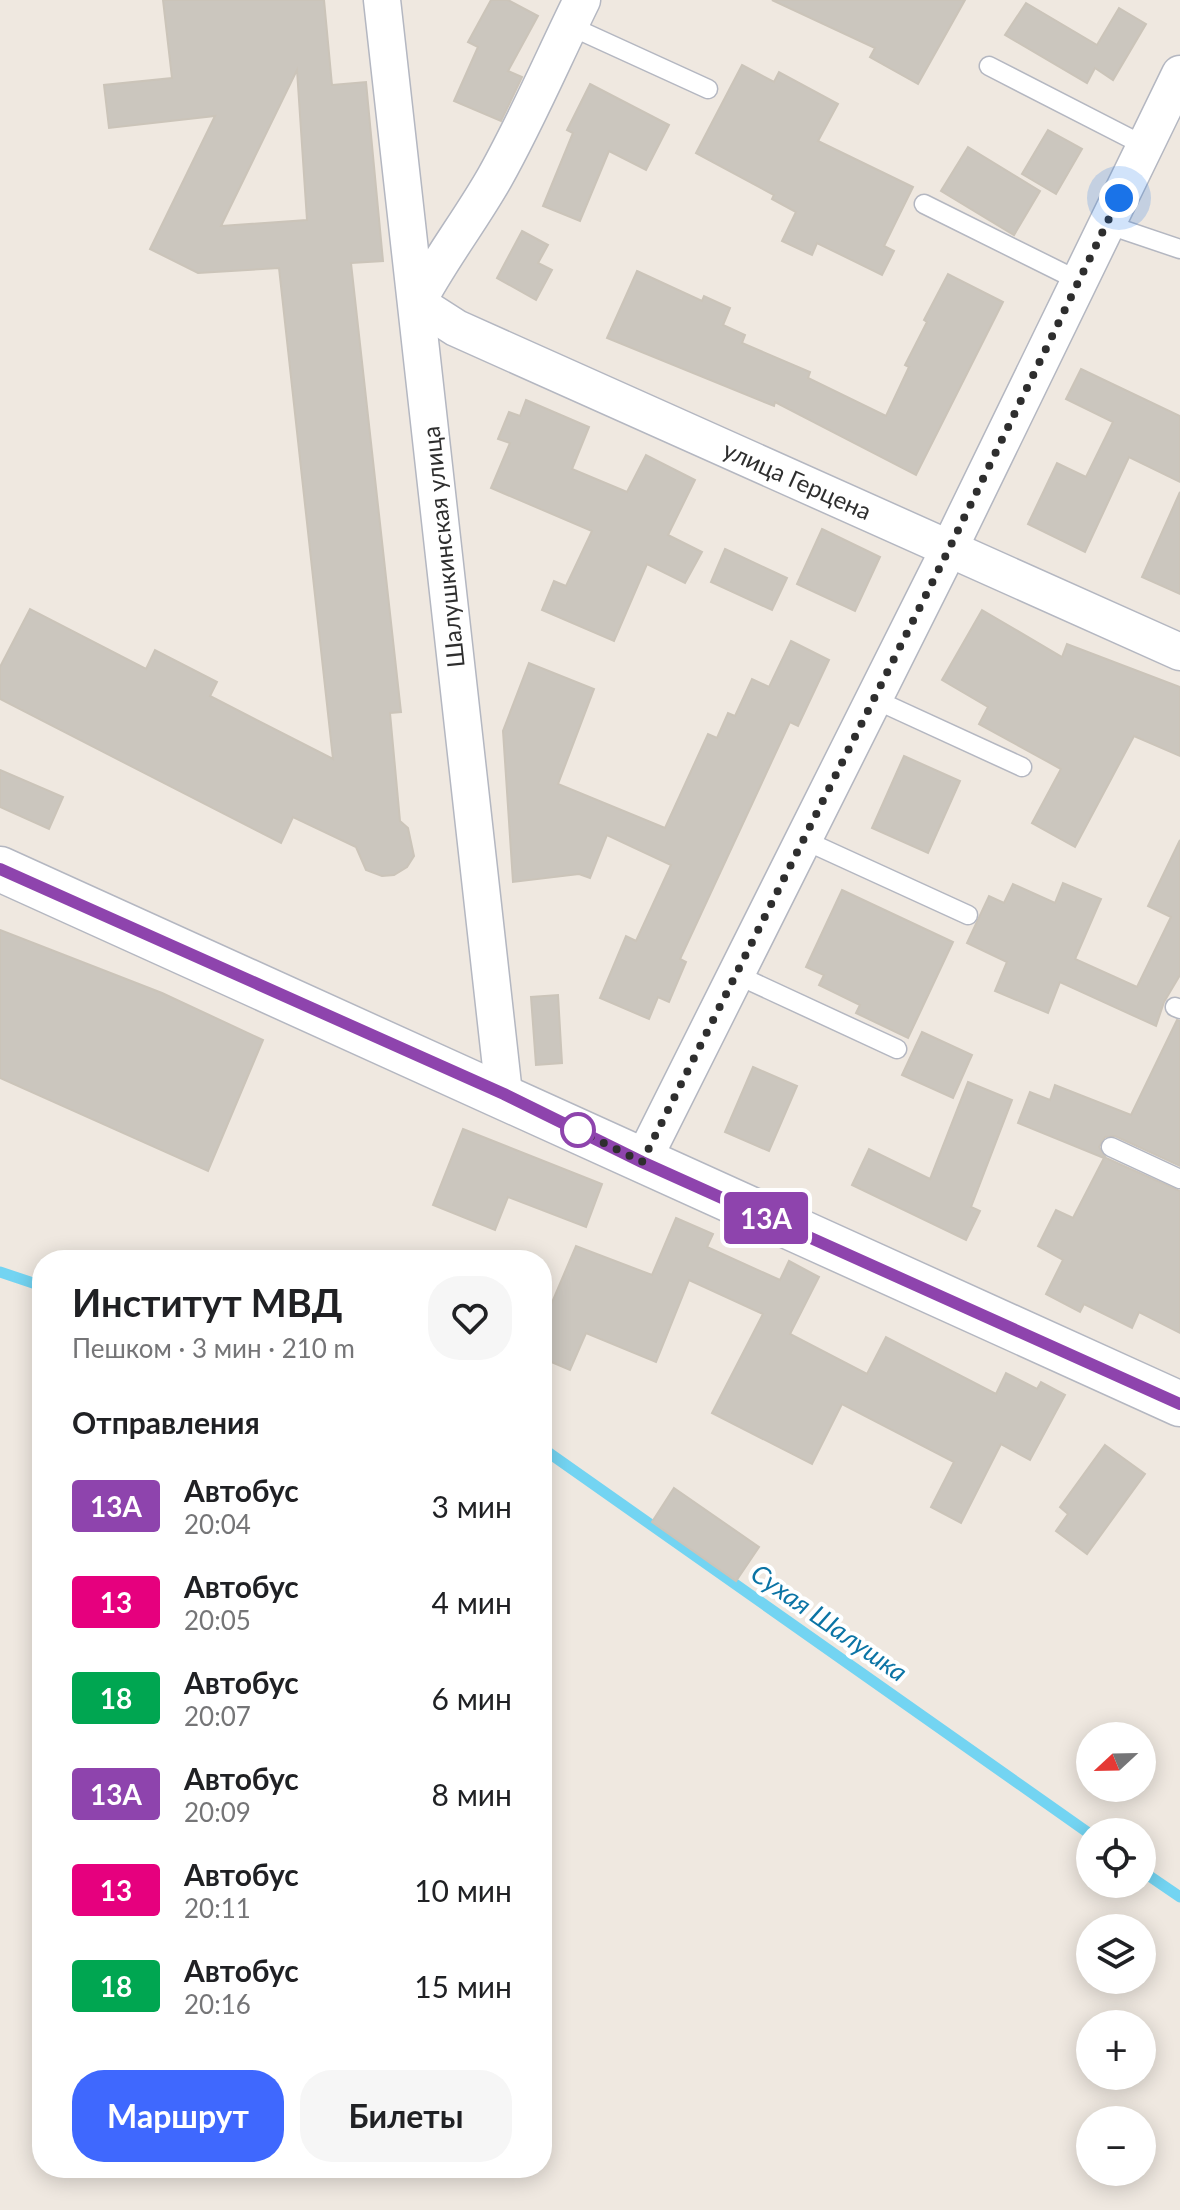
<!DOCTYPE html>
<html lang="ru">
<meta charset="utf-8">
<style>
body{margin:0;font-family:Lato,sans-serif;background:#f6f6f6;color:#202124;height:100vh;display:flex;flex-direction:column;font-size:30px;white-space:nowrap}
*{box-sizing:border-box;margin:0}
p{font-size:26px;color:#757577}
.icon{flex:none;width:44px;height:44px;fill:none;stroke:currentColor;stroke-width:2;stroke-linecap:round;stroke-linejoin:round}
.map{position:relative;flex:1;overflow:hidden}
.drawer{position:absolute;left:32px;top:1250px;width:520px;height:928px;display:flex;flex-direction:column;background:#fff;border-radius:32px;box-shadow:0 4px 20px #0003}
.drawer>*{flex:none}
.badge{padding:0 16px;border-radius:6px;font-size:28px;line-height:52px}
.needle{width:52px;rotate:248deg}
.buttons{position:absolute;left:1076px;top:1722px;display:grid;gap:16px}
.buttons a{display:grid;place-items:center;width:80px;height:80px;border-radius:50%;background:#fff;box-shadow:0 4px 20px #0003;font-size:40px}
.you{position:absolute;width:40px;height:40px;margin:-20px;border:6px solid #fff;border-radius:50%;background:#1a73e8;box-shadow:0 0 0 12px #1a73e833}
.map>.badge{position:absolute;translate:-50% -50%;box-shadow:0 0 0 4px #fff}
h2{padding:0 40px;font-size:30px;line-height:72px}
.round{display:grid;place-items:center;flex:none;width:84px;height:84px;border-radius:32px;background:#f6f6f6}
.summary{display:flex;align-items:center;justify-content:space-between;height:136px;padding:0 40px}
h1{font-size:38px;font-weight:700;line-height:60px}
.primary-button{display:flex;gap:16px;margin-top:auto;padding:16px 40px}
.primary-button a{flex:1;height:92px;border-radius:32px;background:#3f68fe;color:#fff;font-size:32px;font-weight:700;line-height:92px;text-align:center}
.primary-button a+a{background:#f6f6f6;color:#202124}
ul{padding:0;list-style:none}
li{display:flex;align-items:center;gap:24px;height:96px;padding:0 40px}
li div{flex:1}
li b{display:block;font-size:30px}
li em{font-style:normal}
li .badge{min-width:88px;font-weight:700;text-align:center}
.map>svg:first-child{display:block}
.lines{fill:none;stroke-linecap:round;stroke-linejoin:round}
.stream{stroke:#73d4f2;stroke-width:11}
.building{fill:#cbc6be;stroke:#cbc4b9;stroke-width:2;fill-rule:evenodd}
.lane-casing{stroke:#b4b7c1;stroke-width:21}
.street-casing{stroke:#b4b7c1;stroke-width:39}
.secondary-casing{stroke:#b4b7c1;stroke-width:47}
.lane{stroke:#fff;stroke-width:18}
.street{stroke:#fff;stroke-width:36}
.secondary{stroke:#fff;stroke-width:44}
.line-casing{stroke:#fff;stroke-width:18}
.line{stroke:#8e44ad;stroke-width:12}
.walk{stroke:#2e2e2e;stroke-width:8;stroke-dasharray:0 14.4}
.stop-dot{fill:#fff;stroke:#8e44ad;stroke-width:4}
.labels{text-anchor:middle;stroke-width:8;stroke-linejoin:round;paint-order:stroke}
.street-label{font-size:24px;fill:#2e2e2e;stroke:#fff}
.water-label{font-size:26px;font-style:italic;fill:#0b74a5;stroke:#fff}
</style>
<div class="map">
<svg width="1180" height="2210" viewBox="0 0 1180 2210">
<rect width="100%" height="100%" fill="#efe8e0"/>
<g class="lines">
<!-- stream -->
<g class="stream">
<polyline points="0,1272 42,1286"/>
<polyline points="542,1448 1090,1834"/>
<polyline points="1142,1871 1180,1897"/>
</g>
</g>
<!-- building -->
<g class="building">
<path d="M163,0H324L332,85L366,82L383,261L351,263L401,712L390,713L400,821L408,828L414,856L407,867L394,875L382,876L366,870L356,847L293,817L281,843L0,699V667L30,609L146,669L155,650L217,682L210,696L333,759L279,268L198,273L150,249L215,116L109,128L104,85L172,78ZM297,70L307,220L221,226Z"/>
<polygon points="491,0 508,0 538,16 508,71 522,77 501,121 454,101 478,47 468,42"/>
<polygon points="772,0 965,0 918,84 870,57 875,48"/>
<polygon points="1026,3 1097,45 1119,8 1146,24 1113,80 1095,68 1087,83 1005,35"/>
<polygon points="742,65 774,82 779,72 838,104 818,141 913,187 884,246 894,251 882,275 817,243 812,255 782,241 796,212 772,199 774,195 696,153"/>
<polygon points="590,84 669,125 646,170 609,151 580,221 543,206 573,133 567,130"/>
<polygon points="1048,130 1082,149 1056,194 1022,174"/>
<polygon points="968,147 1040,191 1014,235 941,191"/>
<polygon points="522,231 548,245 538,263 552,270 536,300 497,278"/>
<polygon points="637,271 702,301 704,296 730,308 723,325 745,335 742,343 810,372 808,378 886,416 909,367 905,365 927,322 924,320 948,274 1003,302 916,475 775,402 774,406 607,338"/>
<polygon points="1081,369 1180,416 1180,482 1129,457 1085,552 1028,524 1057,463 1086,477 1113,422 1066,399"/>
<polygon points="526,400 589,427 572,469 627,492 646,455 695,480 668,535 702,552 685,583 647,564 614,641 542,610 554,581 566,586 592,531 491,488 510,443 498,439 509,412 520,416"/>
<polygon points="1180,492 1180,594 1142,577"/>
<polygon points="822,529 880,557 855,611 797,584"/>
<polygon points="725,549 787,578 772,610 711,582"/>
<polygon points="982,610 1062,657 1067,644 1180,687 1180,756 1134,736 1075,847 1032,823 1061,769 979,724 988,707 942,680"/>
<polygon points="791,641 829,660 798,726 790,722 680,959 686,962 669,1002 658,997 649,1019 600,998 626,936 636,941 671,865 607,835 590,878 579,874 513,882 503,731 529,663 594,689 558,784 665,828 708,734 717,738 728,713 735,716 752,679 769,687"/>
<polygon points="904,756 960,781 928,853 872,828"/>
<polygon points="0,770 63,797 49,829 0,807"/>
<polygon points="1180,840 1180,975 1164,1002 1156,1026 1060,982 1048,1013 995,991 1007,962 967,943 989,896 1004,903 1013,884 1055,903 1063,883 1101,899 1075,959 1137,987 1171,917 1148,906"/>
<polygon points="842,890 953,942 908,1038 856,1013 860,1005 819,985 824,975 806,967"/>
<polygon points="0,930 162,993 263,1040 208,1171 0,1078"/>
<polygon points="558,995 562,1063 536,1065 531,997"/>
<polygon points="1177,1020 1180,1021 1180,1166 1115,1136 1105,1137 1099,1147 1106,1158 1180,1191 1180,1333 1139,1312 1132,1328 1084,1304 1080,1312 1046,1294 1063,1260 1038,1246 1056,1210 1073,1218 1104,1158 1018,1123 1030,1092 1050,1100 1055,1085 1131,1115"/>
<polygon points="922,1032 972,1055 953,1098 902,1075"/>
<polygon points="753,1067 797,1086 769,1151 725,1132"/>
<polygon points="968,1082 1012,1100 971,1207 980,1211 966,1240 852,1185 869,1149 930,1179"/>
<polygon points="463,1129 602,1184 586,1227 508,1197 495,1230 433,1205"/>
<polygon points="676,1218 713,1234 707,1247 780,1280 789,1261 819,1277 790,1334 867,1374 886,1337 996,1394 1006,1373 1037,1389 1041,1382 1065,1395 1030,1460 1001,1444 961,1523 931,1507 954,1462 842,1404 812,1464 712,1413 763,1314 689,1280 656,1362 586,1333 570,1370 542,1358 542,1326 576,1246 652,1275"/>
<polygon points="1105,1445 1145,1474 1087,1554 1056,1531 1068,1514 1060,1507"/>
<polygon points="674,1488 759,1547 736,1581 652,1522"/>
</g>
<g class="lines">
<!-- lane casing -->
<g class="lane-casing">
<g id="lane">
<polyline points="570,26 708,89"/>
<polyline points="989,66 1145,146"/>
<polyline points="924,204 1079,281"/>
<polyline points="1106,224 1180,249"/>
<polyline points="874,699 1022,767"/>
<polyline points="804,840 968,915"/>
<polyline points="735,974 897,1049"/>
<polyline points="1175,1007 1180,1009"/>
<polyline points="1111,1147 1180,1179"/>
</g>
</g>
<!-- street casing -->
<g class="street-casing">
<g id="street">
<polyline points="382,0 504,1094"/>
<path d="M582,0C553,59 527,120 495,177C470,221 440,259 417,303L456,328L1180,652"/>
<polyline points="642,1162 949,549 1180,74"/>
</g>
</g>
<!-- secondary casing -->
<g class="secondary-casing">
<path id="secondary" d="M0,869C395,1045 787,1226 1180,1404"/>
</g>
<!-- lane -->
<use href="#lane" class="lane"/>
<!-- street -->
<use href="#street" class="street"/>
<!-- secondary -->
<use href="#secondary" class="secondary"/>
</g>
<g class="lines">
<!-- line casing -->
<g class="line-casing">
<polyline id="line" points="0,869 504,1094 642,1162 1180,1404"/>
</g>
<!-- line -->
<use href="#line" class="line"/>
<!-- walk -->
<polyline class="walk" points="578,1130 642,1162 949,549 1119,198"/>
</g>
<!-- markers -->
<circle class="stop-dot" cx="578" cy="1130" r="16"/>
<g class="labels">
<!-- street labels -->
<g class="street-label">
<text transform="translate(797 481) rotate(24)" y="8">улица Герцена</text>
<text transform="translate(444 547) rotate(-96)" y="8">Шалушкинская улица</text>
</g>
<!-- water labels -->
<g class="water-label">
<text transform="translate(829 1623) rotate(35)" y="9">Сухая Шалушка</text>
</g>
</g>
</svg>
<div class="buttons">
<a><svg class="needle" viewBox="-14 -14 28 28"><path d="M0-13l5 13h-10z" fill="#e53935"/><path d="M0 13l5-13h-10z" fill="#757577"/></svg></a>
<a><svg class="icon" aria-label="locate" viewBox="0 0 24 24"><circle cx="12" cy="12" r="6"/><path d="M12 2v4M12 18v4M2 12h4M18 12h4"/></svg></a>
<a><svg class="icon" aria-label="layers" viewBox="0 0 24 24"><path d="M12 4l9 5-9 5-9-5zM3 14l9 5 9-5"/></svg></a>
<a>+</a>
<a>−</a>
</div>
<div class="you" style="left:1119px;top:198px"></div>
<b class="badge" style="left:766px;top:1218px;background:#8e44ad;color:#fff">13А</b>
<section class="drawer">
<div class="summary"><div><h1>Институт МВД</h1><p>Пешком · 3 мин · 210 m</p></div><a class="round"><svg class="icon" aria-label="heart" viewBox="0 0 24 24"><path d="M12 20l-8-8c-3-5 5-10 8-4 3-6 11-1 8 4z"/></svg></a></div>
<h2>Отправления</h2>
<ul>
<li><span class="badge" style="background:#8e44ad;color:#fff">13А</span><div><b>Автобус</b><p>20:04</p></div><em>3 мин</em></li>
<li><span class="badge" style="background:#e6007e;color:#fff">13</span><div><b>Автобус</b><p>20:05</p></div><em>4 мин</em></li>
<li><span class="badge" style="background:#00a651;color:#fff">18</span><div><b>Автобус</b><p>20:07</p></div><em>6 мин</em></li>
<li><span class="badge" style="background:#8e44ad;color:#fff">13А</span><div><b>Автобус</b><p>20:09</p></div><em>8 мин</em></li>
<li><span class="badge" style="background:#e6007e;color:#fff">13</span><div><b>Автобус</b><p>20:11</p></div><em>10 мин</em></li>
<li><span class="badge" style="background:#00a651;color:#fff">18</span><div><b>Автобус</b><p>20:16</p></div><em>15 мин</em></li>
</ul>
<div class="primary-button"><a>Маршрут</a><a>Билеты</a></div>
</section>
</div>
